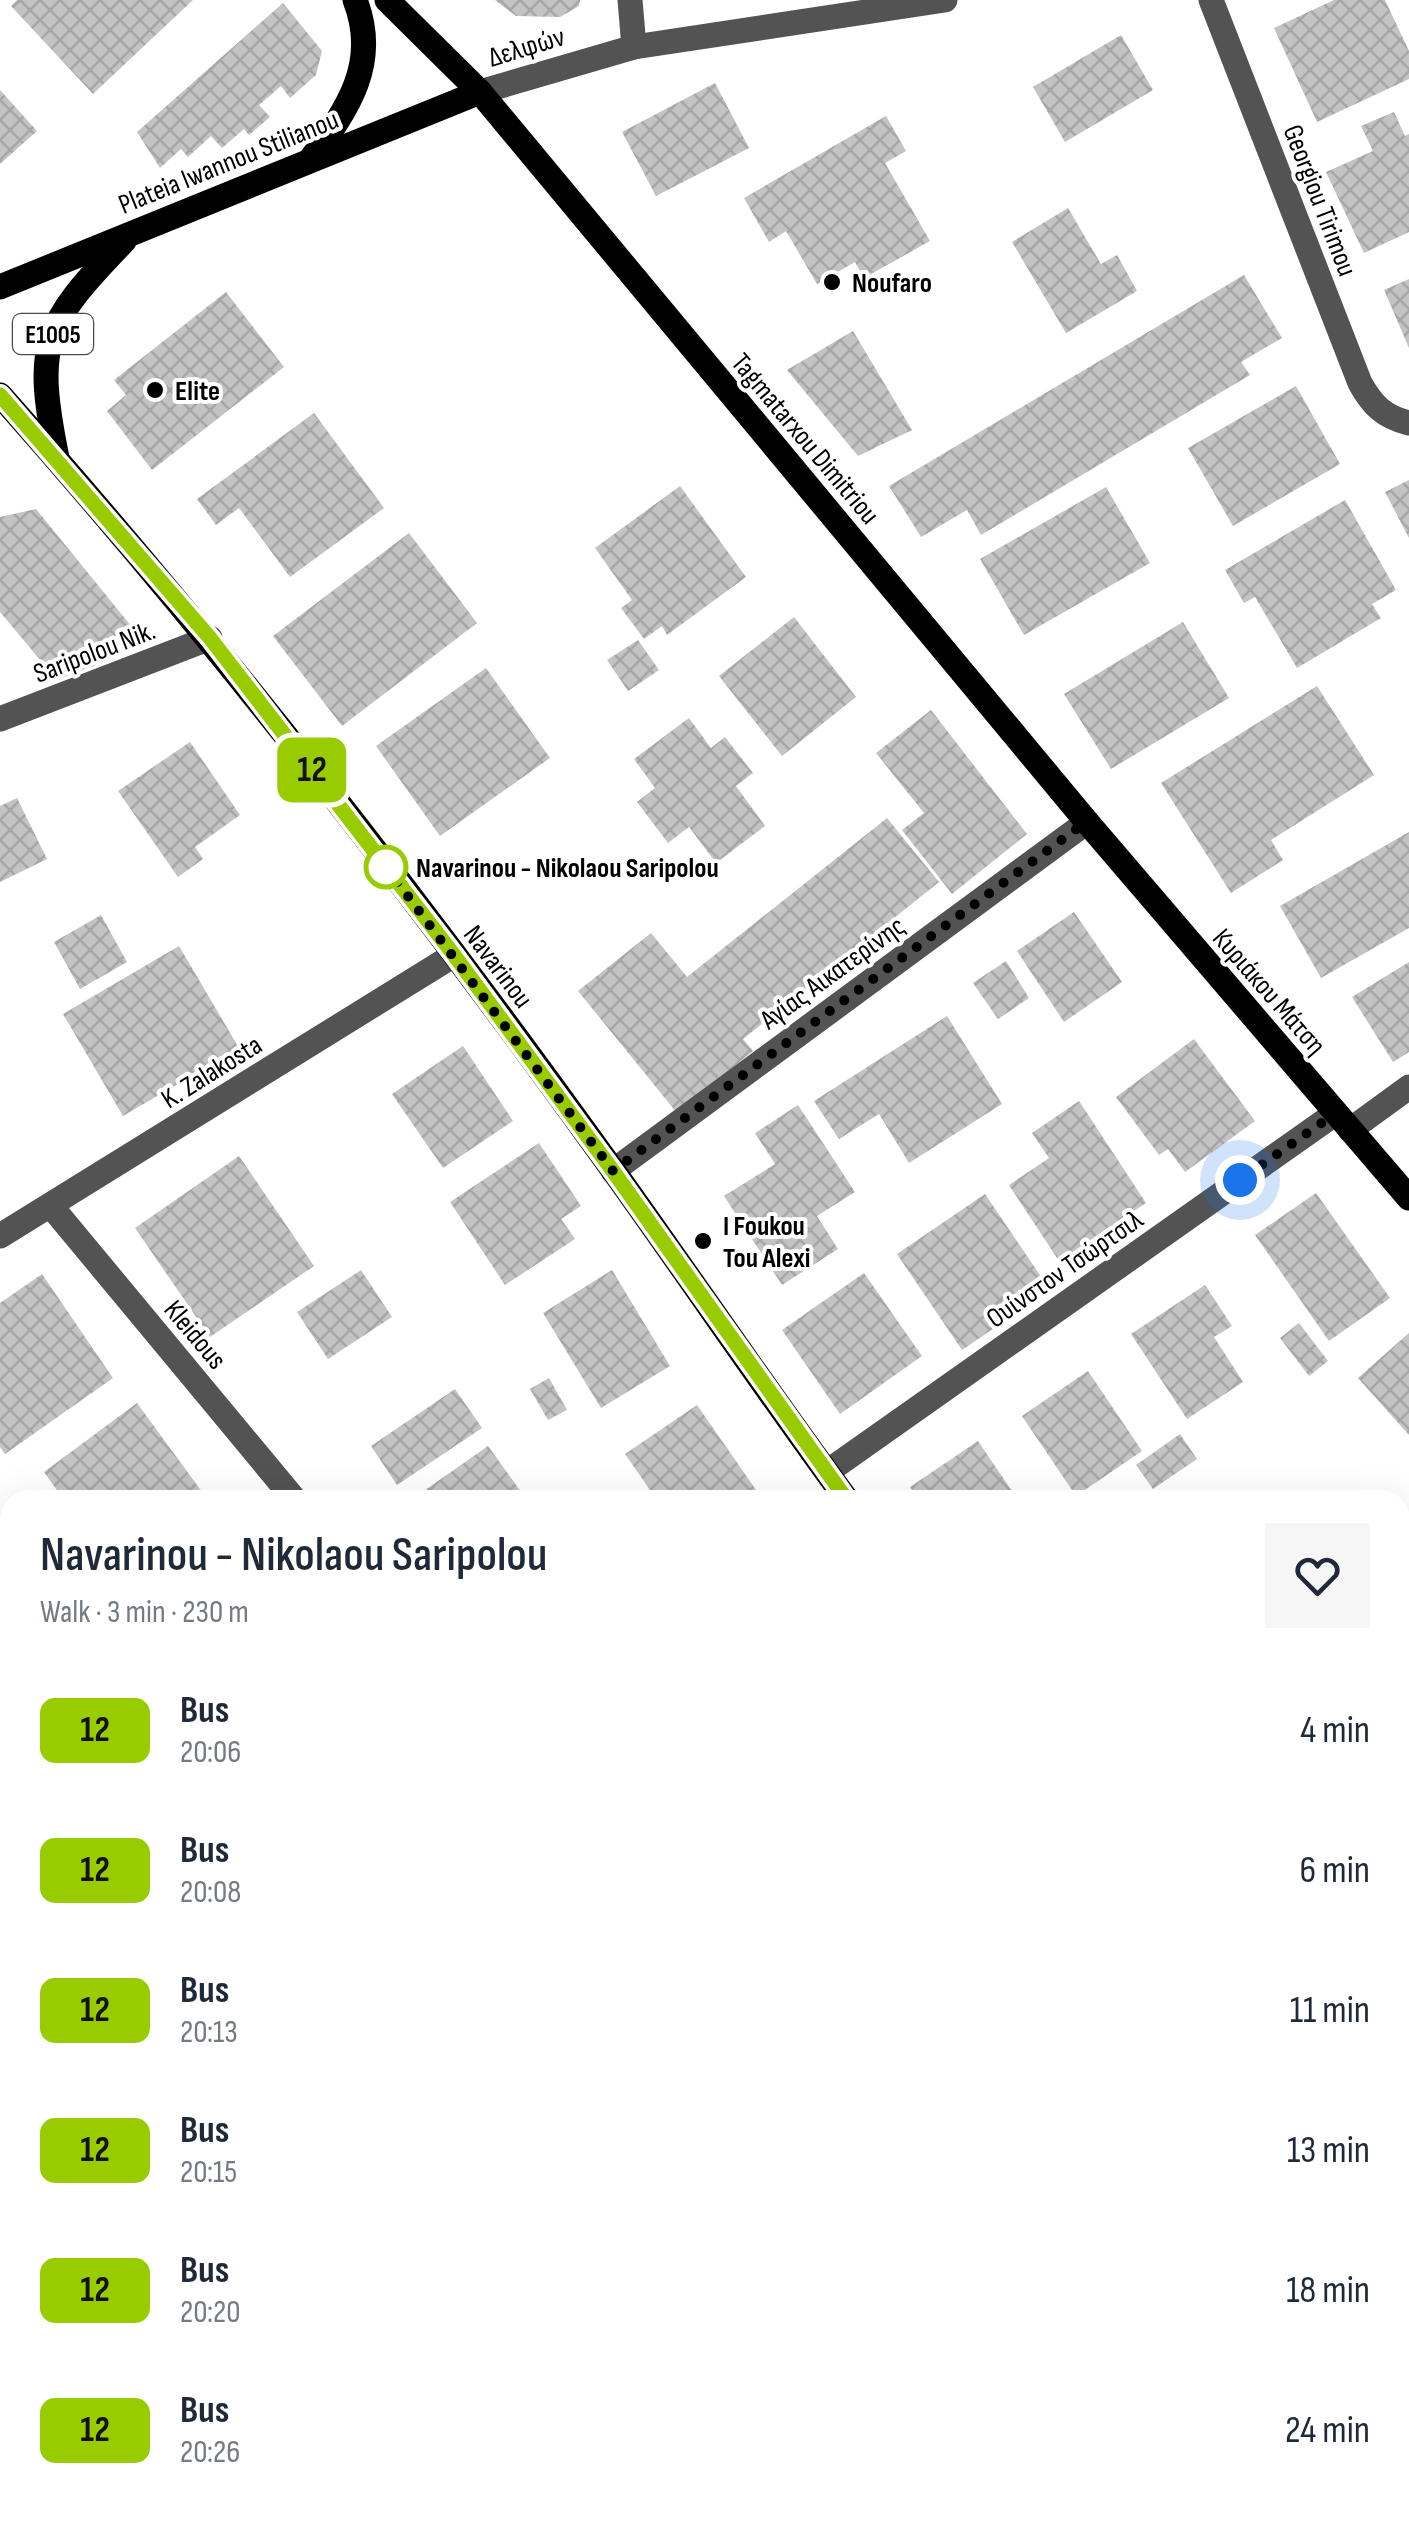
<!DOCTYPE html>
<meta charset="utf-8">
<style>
body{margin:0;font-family:"Sofia Sans Condensed",sans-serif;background:#f6f6f7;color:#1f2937;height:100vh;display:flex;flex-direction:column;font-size:38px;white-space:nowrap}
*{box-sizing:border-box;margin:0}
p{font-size:32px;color:#747a83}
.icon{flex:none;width:55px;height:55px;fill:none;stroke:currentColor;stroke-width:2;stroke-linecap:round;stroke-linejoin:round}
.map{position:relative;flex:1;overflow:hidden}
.drawer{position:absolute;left:0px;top:1490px;width:1410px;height:1032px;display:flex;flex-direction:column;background:#fff;border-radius:30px 30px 0 0;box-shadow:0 10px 40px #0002}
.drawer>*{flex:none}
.badge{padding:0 20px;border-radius:15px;font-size:35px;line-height:65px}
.you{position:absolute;width:50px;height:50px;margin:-25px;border:8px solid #fff;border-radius:50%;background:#1a73e8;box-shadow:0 0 0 15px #1a73e833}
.map>.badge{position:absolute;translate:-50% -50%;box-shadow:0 0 0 5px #fff}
.round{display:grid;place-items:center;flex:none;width:105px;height:105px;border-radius:0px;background:#f6f6f7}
.headline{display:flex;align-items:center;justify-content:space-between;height:170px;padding:0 40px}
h1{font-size:48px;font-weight:600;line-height:75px}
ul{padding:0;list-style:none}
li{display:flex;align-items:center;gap:30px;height:140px;padding:0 40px}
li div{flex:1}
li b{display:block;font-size:38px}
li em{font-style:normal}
li .badge{min-width:110px;font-weight:700;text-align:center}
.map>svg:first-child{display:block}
.building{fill:url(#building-cross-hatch)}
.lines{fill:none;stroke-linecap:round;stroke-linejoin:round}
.minor{stroke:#535353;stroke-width:25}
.major{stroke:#000;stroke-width:25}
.line-casing{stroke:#fff;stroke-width:22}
.line{stroke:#9c0;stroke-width:15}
.walk{stroke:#000;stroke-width:10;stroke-dasharray:0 18}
.poi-dot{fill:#000;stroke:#fff;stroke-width:4}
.stop-dot{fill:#fff;stroke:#9c0;stroke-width:5}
.labels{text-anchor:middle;stroke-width:8;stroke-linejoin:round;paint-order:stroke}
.shield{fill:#fff;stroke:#4c4c4c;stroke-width:2.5}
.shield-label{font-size:25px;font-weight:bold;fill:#000}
.street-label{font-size:28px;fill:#000;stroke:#fff}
.poi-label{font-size:28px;font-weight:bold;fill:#000;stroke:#fff;text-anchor:start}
.stop-label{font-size:28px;font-weight:bold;fill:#000;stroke:#fff;text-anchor:start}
</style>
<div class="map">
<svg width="1409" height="2521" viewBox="0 0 1409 2521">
<defs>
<pattern id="building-cross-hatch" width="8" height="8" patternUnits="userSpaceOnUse" patternTransform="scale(2.5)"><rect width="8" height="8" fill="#c3c3c3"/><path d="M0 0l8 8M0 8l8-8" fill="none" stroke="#a6a6a6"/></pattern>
</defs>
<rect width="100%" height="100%" fill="#fff"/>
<!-- building -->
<g class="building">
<polygon points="17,0 193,0 93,94 11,6"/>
<polygon points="495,0 580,0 579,6 560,17 516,16"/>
<polygon points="1334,0 1385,0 1409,51 1409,79 1317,122 1274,28"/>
<polygon points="283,3 322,51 316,75 290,98 281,86 259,105 270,117 249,135 244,129 222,148 211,136 188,157 181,149 160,168 137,132"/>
<polygon points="1121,35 1153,90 1065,142 1033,87"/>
<polygon points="715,83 749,148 656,196 622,132"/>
<polygon points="0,90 37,131 0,164"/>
<polygon points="1394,112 1405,136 1409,134 1409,232 1364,253 1326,172 1373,151 1361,126"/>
<polygon points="886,116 906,151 885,163 930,241 864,278 855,262 817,284 786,231 769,242 744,198"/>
<polygon points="1068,208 1101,264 1117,255 1137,291 1066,333 1012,242"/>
<polygon points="1244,275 1282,338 1241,362 1250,375 981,535 967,510 921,537 889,486"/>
<polygon points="1409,279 1409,348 1384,290"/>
<polygon points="226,292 284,367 152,470 107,411 126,395 114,380"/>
<polygon points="853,331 912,430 858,456 787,370"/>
<polygon points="1296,386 1340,464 1233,526 1188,448"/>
<polygon points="314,413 384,508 290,577 239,508 216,525 197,499"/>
<polygon points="1409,480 1409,538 1385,492"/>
<polygon points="680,486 746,577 667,635 662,626 644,639 621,608 632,600 595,548"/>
<polygon points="1106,487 1150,563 1024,635 980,559"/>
<polygon points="1345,500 1396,590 1372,604 1381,618 1297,668 1255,597 1244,603 1225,570"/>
<polygon points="36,509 136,632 94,666 57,680 0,612 0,517"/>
<polygon points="409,533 477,623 342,726 273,636"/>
<polygon points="794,617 856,697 782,756 719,676"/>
<polygon points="1183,622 1229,698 1111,769 1064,694"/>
<polygon points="638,640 659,670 628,691 607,660"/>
<polygon points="486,668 550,758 440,836 376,746"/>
<polygon points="1317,686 1374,775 1271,840 1283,860 1231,893 1161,783"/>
<polygon points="931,710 1027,834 952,894 902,830 924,813 876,753"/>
<polygon points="689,718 711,748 725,737 753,773 736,786 765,826 716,863 689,827 668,843 637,802 655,788 634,759"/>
<polygon points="190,742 240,815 195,847 203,859 178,877 118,791"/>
<polygon points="17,798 47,859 0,882 0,806"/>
<polygon points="887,818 939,882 743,1039 753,1051 677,1113 578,991 651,933 687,977"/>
<polygon points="1409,832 1409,928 1321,978 1280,906"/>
<polygon points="1074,912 1122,982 1064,1022 1017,951"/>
<polygon points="101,915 127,962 80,989 54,942"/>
<polygon points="179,946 239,1048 123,1116 63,1014"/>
<polygon points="1006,961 1029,998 998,1019 973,983"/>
<polygon points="1409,962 1409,1052 1393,1062 1352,997"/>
<polygon points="947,1016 1002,1104 909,1163 879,1114 839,1139 814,1101"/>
<polygon points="1194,1039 1255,1121 1185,1172 1168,1149 1159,1155 1116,1097"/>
<polygon points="463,1046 513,1121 443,1168 392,1094"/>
<polygon points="1079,1101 1146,1203 1059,1261 1009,1185 1049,1158 1032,1133"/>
<polygon points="798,1105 855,1192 817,1216 838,1249 782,1285 724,1196 775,1164 755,1133"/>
<polygon points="539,1143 581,1206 561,1219 575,1239 505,1285 450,1202"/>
<polygon points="239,1156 314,1266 210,1337 135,1228"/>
<polygon points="1316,1193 1390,1298 1329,1341 1255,1235"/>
<polygon points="985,1194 1050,1290 962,1350 897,1254"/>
<polygon points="361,1270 392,1317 328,1359 297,1312"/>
<polygon points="612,1270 670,1366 601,1408 543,1313"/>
<polygon points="864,1273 922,1356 840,1414 782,1330"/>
<polygon points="42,1274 113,1378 5,1454 0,1447 0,1303"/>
<polygon points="1205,1285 1232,1326 1214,1337 1243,1382 1187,1419 1131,1334"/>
<polygon points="1299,1323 1328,1361 1309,1376 1280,1338"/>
<polygon points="1409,1333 1409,1435 1358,1378"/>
<polygon points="1088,1371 1142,1451 1076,1496 1022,1416"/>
<polygon points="549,1378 567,1410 548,1420 530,1389"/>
<polygon points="455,1389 482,1428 397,1485 371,1446"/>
<polygon points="137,1403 208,1500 64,1500 44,1472"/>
<polygon points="697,1405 763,1500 657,1500 625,1454"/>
<polygon points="1180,1434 1197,1459 1153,1489 1136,1465"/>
<polygon points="978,1441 1018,1500 918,1500 910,1487"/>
<polygon points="488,1446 527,1500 411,1500"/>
<polygon points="1409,1582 1409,1680 1400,1667 1400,1589"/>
<polygon points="1409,1809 1409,1934 1402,1938 1400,1815"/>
<polygon points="0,2028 10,2037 10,2194 0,2204"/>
<polygon points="1407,2049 1409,2053 1409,2194 1400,2180 1400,2054"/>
<polygon points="0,2275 10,2287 10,2378 0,2387"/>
<polygon points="10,2500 10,2512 110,2512 116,2521 6,2521 0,2507"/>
<polygon points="430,2512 466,2512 456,2521 438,2521"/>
<polygon points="611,2512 724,2512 727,2517 722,2521 618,2521"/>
<polygon points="979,2512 1080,2512 1069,2521 986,2521"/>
<polygon points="1236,2512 1362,2512 1367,2521 1226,2521 1225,2518"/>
</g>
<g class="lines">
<!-- minor -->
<g class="minor">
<polyline points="630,0 634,47"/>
<path d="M1211,0L1360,383C1372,405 1384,417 1409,423"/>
<polyline points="480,92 634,47 945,0"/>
<polyline points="0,719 210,638"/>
<polyline points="1350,1130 1409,1087"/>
<polyline points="613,1171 1087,822"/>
<polyline points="51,1206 295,1500"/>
<polyline points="0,1236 454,955"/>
<polyline points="827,1472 1336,1113"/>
<polyline points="1400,1543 1409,1537"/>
<polyline points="0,1964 10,1972"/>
<polyline points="1400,1989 1409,1983"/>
<polyline points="0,2437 10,2428"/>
<polyline points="514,2521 524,2512"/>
</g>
<!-- major -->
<g class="major">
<polyline points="387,0 480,92 1087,822 1409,1198"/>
<path d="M311,159C347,109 380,64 355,0"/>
<polyline points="0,287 480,92"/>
<path d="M0,395C220,642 422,904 615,1173C693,1282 768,1393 847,1500"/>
<path d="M57,458C34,343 43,325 124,241"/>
<polyline points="1400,2299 1409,2313"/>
</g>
</g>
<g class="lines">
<!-- line casing -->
<g class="line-casing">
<polyline id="line" points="0,395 210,638 454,955 613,1171 847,1500"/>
</g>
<!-- line -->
<use href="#line" class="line"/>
<!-- walk -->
<polyline class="walk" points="386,867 381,860 613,1171 1086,822 1336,1113 1240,1180"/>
</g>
<!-- markers -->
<g class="poi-dot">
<circle cx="832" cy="282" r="10"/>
<circle cx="155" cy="390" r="10"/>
<circle cx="703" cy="1241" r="10"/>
</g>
<circle class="stop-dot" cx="386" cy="867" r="20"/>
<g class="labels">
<!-- shield labels -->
<rect class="shield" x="13" y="314" width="80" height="40" rx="8"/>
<g class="shield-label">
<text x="53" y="343">E1005</text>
</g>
<!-- street labels -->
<g class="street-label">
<text transform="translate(526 46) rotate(-17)" y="10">Δελφών</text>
<text transform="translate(228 161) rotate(-22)" y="10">Plateia Iwannou Stilianou</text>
<text transform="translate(1321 200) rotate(69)" y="10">Georgiou Tirimou</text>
<text transform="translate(806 438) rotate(50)" y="10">Tagmatarxou Dimitriou</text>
<text transform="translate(94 651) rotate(-21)" y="10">Saripolou Nik.</text>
<text transform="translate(499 966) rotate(53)" y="10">Navarinou</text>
<text transform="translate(832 972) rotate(-36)" y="10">Αγίας Αικατερίνης</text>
<text transform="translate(1270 991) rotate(49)" y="10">Κυριάκου Μάτση</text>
<text transform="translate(211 1071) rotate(-32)" y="10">K. Zalakosta</text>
<text transform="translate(1064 1268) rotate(-35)" y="10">Ουίνστον Τσώρτσιλ</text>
<text transform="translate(196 1334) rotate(50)" y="10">Kleidous</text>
</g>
<!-- poi labels -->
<g class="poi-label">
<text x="852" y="292">Noufaro</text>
<text x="175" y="400">Elite</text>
<text x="723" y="1235">I Foukou<tspan x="723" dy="32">Tou Alexi</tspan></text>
</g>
<!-- stop labels -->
<g class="stop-label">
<text x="416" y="877">Navarinou - Nikolaou Saripolou</text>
</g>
</g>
</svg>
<div class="you" style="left:1240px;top:1180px"></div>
<b class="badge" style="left:312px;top:770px;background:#9c0;color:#111">12</b>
<section class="drawer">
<div class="headline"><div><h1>Navarinou - Nikolaou Saripolou</h1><p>Walk · 3 min · 230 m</p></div><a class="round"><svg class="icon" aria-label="heart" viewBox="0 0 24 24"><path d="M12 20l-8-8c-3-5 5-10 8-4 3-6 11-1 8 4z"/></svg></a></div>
<ul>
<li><span class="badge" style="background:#9c0;color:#111">12</span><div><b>Bus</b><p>20:06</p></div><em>4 min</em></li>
<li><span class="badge" style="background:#9c0;color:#111">12</span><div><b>Bus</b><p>20:08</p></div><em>6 min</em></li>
<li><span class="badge" style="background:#9c0;color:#111">12</span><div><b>Bus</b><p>20:13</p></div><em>11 min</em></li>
<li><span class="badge" style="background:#9c0;color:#111">12</span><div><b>Bus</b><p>20:15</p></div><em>13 min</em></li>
<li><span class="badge" style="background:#9c0;color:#111">12</span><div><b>Bus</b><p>20:20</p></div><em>18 min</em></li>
<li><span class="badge" style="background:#9c0;color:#111">12</span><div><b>Bus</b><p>20:26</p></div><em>24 min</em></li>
</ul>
</section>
</div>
